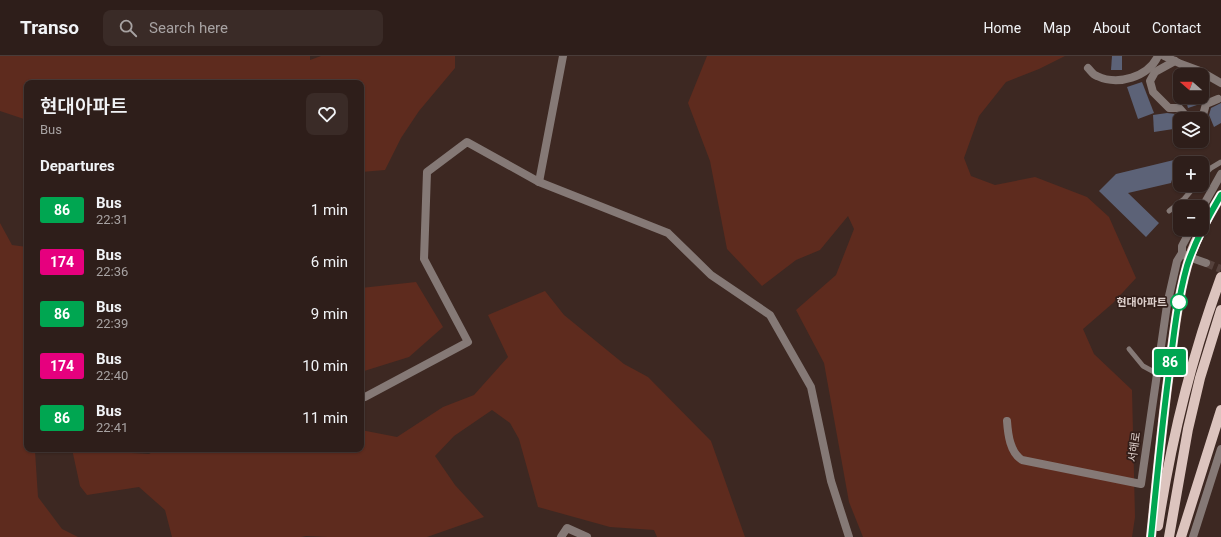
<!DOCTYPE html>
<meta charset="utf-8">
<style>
body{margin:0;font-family:Roboto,"Noto Sans KR",sans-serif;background:#3a2b27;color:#f1f3f6;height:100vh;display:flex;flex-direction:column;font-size:15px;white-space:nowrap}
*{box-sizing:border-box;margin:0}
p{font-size:13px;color:#a7a2a2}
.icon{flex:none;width:22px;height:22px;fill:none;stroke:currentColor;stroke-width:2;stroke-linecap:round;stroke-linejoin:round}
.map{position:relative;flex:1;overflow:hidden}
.side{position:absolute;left:24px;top:24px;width:340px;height:372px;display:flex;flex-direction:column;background:#2e1e1a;border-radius:8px;box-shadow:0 1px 3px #0004,0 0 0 1px #493c39}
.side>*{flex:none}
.badge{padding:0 8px;border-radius:3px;font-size:14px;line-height:26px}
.needle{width:26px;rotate:290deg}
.buttons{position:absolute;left:1173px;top:12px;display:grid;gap:8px}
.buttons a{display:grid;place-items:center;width:36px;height:36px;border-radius:8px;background:#2e1e1a;box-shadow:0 1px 3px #0004,0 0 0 1px #493c39;font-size:20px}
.map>.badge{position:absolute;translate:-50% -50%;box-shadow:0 0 0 2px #fff}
h2{padding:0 16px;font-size:15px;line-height:36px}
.round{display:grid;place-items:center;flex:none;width:42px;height:42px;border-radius:8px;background:#3a2b27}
.overview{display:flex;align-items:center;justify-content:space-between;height:68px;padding:0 16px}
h1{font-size:19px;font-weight:600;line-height:30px}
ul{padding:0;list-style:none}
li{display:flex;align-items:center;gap:12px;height:52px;padding:0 16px}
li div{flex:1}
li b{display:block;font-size:15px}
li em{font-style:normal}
li .badge{min-width:44px;font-weight:700;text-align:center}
header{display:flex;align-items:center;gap:24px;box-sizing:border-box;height:56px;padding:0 20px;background:#2e1e1a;border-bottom:1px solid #493c39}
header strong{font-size:19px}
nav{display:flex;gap:22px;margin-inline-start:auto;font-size:14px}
.search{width:280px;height:36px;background:#3a2b27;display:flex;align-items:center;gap:10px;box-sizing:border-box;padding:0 14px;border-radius:8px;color:#a7a2a2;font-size:15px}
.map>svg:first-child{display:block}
.green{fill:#5e2b1e}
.building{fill:#5c6277}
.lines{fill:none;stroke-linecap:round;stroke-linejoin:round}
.minor-tunnel{stroke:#55413c;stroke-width:8;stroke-dasharray:8 4;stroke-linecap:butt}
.service{stroke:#857976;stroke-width:5}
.minor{stroke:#857976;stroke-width:8}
.primary{stroke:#dcc4be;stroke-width:10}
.line-casing{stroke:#fff;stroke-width:9}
.line{stroke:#00a651;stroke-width:6}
.stop-dot{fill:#fff;stroke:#00a651;stroke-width:2}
.labels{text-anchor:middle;stroke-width:3.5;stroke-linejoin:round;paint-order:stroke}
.stop-label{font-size:11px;font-weight:bold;fill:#ded0cc;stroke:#321e19;text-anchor:end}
.street-label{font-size:11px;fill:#ded0cc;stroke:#321e19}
</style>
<header>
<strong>Transo</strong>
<div class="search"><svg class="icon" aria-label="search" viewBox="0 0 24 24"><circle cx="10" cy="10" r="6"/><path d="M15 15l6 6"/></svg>Search here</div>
<nav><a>Home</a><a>Map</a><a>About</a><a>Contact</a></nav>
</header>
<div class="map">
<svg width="1221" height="481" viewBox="0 0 1221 481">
<rect width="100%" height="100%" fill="#3d2822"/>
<!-- green -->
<g class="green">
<polygon points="0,0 310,0 310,4 321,0 455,0 455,12 419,55 401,82 385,114 361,116 361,27 27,27 27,64 0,55"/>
<polygon points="707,0 1065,0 1039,13 1006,26 979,60 964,102 971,120 995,129 1035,121 1087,141 1109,161 1136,222 1113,247 1083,273 1094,298 1132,334 1135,461 1132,481 863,481 849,446 824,307 796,254 836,219 854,173 848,160 820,194 796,204 762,230 727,193 710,105 688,47"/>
<polygon points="0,167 12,189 27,191 27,393 38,393 35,395 38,441 62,473 78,481 0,481"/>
<polygon points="416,226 443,271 409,301 361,316 361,232"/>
<polygon points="545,235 564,259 624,308 648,321 711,385 745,481 657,481 654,474 610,471 538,451 519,383 510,367 492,354 454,380 435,400 455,429 484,461 427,481 327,481 306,480 301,481 172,481 165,454 139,431 87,439 80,430 72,393 113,393 114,396 149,398 157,393 361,393 361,374 397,381 443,351 474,339 508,301 488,259"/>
</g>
<!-- building -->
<g class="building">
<polygon points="1112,0 1122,0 1122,14 1111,14"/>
<polygon points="1142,26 1154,57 1138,63 1127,31"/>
<polygon points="1185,41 1200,41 1200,48 1188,52"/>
<polygon points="1221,47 1221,67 1214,71 1209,59 1211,52"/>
<polygon points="1167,57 1176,58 1181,63 1180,72 1154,76 1153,59"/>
<polygon points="1178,103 1171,127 1128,137 1159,167 1146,181 1099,135 1116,118"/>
</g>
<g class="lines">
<!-- minor-tunnel -->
<polyline class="minor-tunnel" points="1206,207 1221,213"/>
<!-- service -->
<g class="service">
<polyline points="1202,121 1211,112 1221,106"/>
<polyline points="1169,155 1184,143 1196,129"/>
<polyline points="1129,293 1143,310 1156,317"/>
</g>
<!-- minor -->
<g class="minor">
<polyline points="1164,0 1181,8 1200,15 1221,27"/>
<polyline points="1175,5 1155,16 1150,25 1153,36 1169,52 1179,52 1186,60 1203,59 1206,48 1218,43"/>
<path d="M1088,12C1091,15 1093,19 1097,20C1118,30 1148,21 1158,0"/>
<polyline points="539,126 563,0"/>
<polyline points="1202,152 1221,118"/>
<polyline points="1191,173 1182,190 1182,197 1186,200 1206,207"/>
<polyline points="365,341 468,286 424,203 427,116 467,86 539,126 668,177 711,219 770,259 811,331 831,425 849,481"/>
<path d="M1007,365C1008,379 1010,396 1022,404L1141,428L1167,249L1177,205L1182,197"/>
<polyline points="561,481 567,472 587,481"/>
<polyline points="1193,481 1221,393"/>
</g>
<!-- primary -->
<g class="primary">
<path d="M1158,470C1171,385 1191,302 1221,221"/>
<path d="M1151,481C1157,423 1162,366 1170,309C1174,276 1178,242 1187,210C1194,185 1208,161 1221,139"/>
<polyline points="1169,481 1188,373 1200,322 1221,254"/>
<polyline points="1181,481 1221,354"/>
</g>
</g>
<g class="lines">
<!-- line casing -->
<g class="line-casing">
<path id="line" d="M1151,481C1157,423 1162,366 1170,309C1174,276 1178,242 1187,210C1195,185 1208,161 1221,139"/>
</g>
<!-- line -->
<use href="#line" class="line"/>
</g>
<!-- markers -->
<circle class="stop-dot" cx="1179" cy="246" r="8"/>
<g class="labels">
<!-- stop labels -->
<g class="stop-label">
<text x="1167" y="250">현대아파트</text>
</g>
<!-- street labels -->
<g class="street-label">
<text transform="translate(1134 391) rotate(-82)" y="4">서해로</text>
</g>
</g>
</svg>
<div class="buttons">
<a><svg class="needle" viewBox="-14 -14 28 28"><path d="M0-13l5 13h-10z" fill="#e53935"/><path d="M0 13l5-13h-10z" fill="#a7a2a2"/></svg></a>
<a><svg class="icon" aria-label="layers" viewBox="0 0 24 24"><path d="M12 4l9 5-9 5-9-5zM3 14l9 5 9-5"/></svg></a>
<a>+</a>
<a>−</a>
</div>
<b class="badge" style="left:1170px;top:306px;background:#00a651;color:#fff">86</b>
<section class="side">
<div class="overview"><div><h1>현대아파트</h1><p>Bus</p></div><a class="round"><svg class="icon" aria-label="heart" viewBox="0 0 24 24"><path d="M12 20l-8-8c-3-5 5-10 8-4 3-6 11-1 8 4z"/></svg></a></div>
<h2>Departures</h2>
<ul>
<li><span class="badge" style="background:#00a651;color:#fff">86</span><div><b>Bus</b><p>22:31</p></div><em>1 min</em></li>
<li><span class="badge" style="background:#e6007e;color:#fff">174</span><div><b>Bus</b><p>22:36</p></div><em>6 min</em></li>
<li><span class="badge" style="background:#00a651;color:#fff">86</span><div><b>Bus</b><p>22:39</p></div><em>9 min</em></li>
<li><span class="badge" style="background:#e6007e;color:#fff">174</span><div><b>Bus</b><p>22:40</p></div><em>10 min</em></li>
<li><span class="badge" style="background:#00a651;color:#fff">86</span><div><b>Bus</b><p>22:41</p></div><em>11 min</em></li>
</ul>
</section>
</div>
